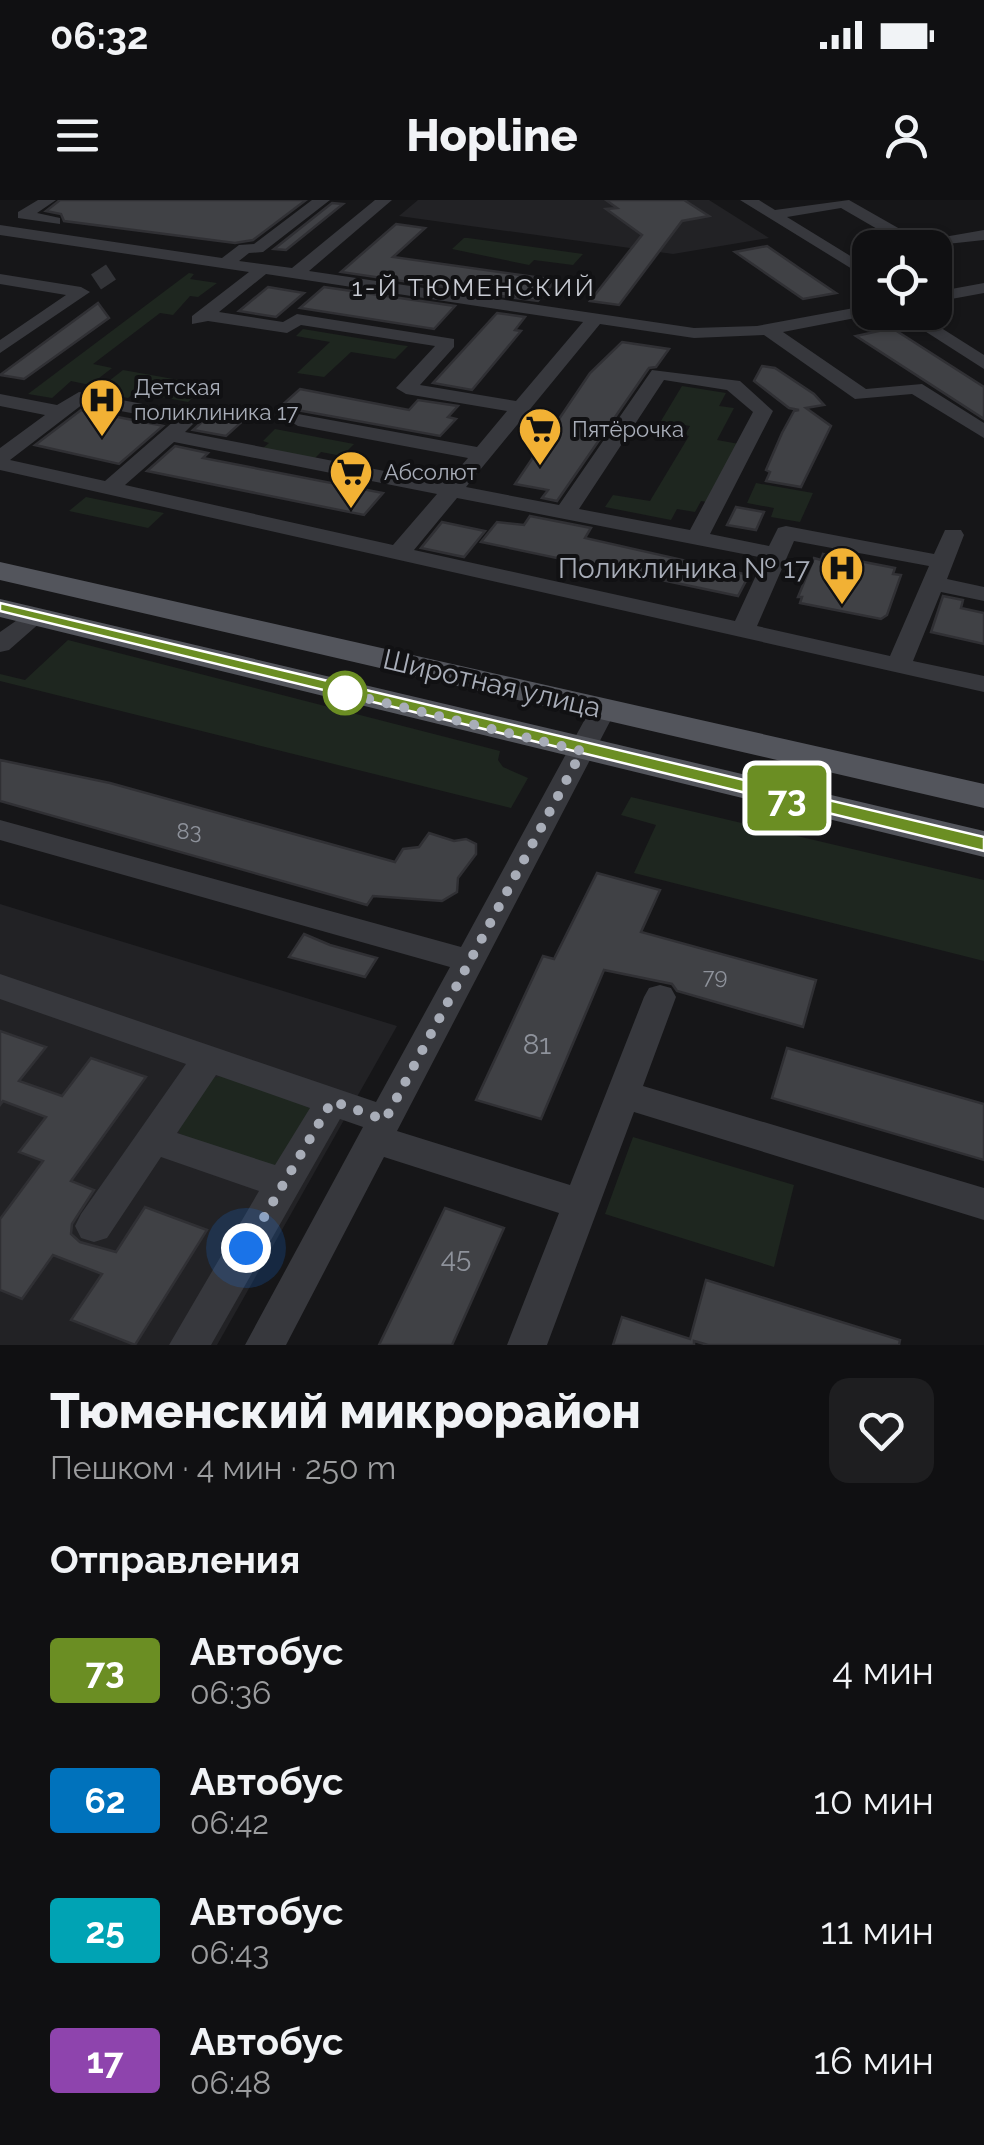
<!DOCTYPE html>
<html lang="ru">
<meta charset="utf-8">
<style>
body{margin:0;font-family:Raleway,sans-serif;background:#1e1e20;color:#f1f3f6;height:100vh;display:flex;flex-direction:column;font-size:38px;white-space:nowrap}
*{box-sizing:border-box;margin:0}
p{font-size:32px;color:#9c9d9f}
.icon{flex:none;width:55px;height:55px;fill:none;stroke:currentColor;stroke-width:2;stroke-linecap:round;stroke-linejoin:round}
.map{position:relative;height:1145px;overflow:hidden}
.drawer{display:flex;flex-direction:column;background:#101012;flex:1}
.drawer>*{flex:none}
.badge{padding:0 20px;border-radius:8px;font-size:35px;line-height:65px}
.controls{position:absolute;left:852px;top:30px;display:grid;gap:20px}
.controls a{display:grid;place-items:center;width:100px;height:100px;border-radius:20px;background:#101012;box-shadow:0 2px 8px #0004,0 0 0 2px #303032;font-size:50px}
.you{position:absolute;width:50px;height:50px;margin:-25px;border:8px solid #fff;border-radius:50%;background:#1a73e8;box-shadow:0 0 0 15px #1a73e833}
.map>.badge{position:absolute;translate:-50% -50%;box-shadow:0 0 0 5px #fff}
h2{padding:0 50px;font-size:38px;line-height:90px}
.round{display:grid;place-items:center;flex:none;width:105px;height:105px;border-radius:20px;background:#1e1e20}
.summary{display:flex;align-items:center;justify-content:space-between;height:170px;padding:0 50px}
h1{font-size:48px;font-weight:800;line-height:75px}
ul{padding:0;list-style:none}
li{display:flex;align-items:center;gap:30px;height:130px;padding:0 50px}
li div{flex:1}
li b{display:block;font-size:38px}
li em{font-style:normal}
li .badge{min-width:110px;font-weight:700;text-align:center}
.status{display:flex;justify-content:space-between;align-items:center;height:70px;padding:0 50px;background:#101012;direction:ltr}
.status svg{height:28px;fill:currentColor}
header{display:flex;justify-content:space-between;align-items:center;height:130px;padding:0 50px;background:#101012;font-size:45px;font-weight:800}
.map>svg:first-child{display:block}
.built{fill:#222225}
.green{fill:#1e261f}
.building{fill:#404145;stroke:#303034;stroke-width:2.5}
.lines{fill:none;stroke-linecap:round;stroke-linejoin:round}
.minor-tunnel{stroke:#333438;stroke-width:18;stroke-dasharray:18 9;stroke-linecap:butt}
.minor{fill:#37383d;fill-rule:evenodd}
.major{fill:#53555c;fill-rule:evenodd}
.line{fill:#6b8e23;stroke:#fff;stroke-width:2.5}
.walk{stroke:#a8adb8;stroke-width:10;stroke-dasharray:0 18}
.stop-dot{fill:#fff;stroke:#6b8e23;stroke-width:5}
.labels{text-anchor:middle;stroke-width:8;stroke-linejoin:round;paint-order:stroke}
.far-poi-label{font-size:22px;fill:#a8adb8;stroke:#111113;text-anchor:start}
.number-label{font-size:22px;fill:#8e929b}
.far-neighbourhood-label{font-size:25px;letter-spacing:2.5px;fill:#c9ccd4;stroke:#111113}
.poi-label{font-size:28px;fill:#a8adb8;stroke:#111113;text-anchor:end}
.street-label{font-size:28px;fill:#a8adb8;stroke:#111113}
.near-number-label{font-size:28px;fill:#8e929b}
</style>
<div class="status"><b>06:32</b><svg viewBox="0 0 49 12"><path d="M0 12V9h3v3zM5 12V6h3v6zM10 12V3h3v9zM15 12V0h3v12zM26 1h20v11H26zM47 4h2v5h-2z"/></svg></div>
<header><svg class="icon" aria-label="menu" viewBox="0 0 24 24"><path d="M4 6h16M4 12h16M4 18h16"/></svg>Hopline<svg class="icon" aria-label="person" viewBox="0 0 24 24"><circle cx="12" cy="8" r="4"/><path d="M4 21q1-7 8-7t8 7"/></svg></header>
<div class="map">
<svg width="984" height="1145" viewBox="0 0 984 1145">
<rect width="100%" height="100%" fill="#161618"/>
<!-- built -->
<g class="built">
<polygon points="418,0 709,0 769,38 673,54 399,16"/>
<polygon points="0,704 397,826 217,1145 0,1145"/>
</g>
<!-- green -->
<g class="green">
<polygon points="464,38 468,38 583,54 573,65 534,60 529,65 452,49"/>
<polygon points="189,73 194,74 190,79 217,83 198,97 190,96 173,115 160,113 93,164 112,168 90,185 71,181 52,198 28,194"/>
<polygon points="303,129 400,145 408,146 395,159 351,152 324,177 297,173 330,142 296,136"/>
<polygon points="123,170 207,185 188,202 135,192 128,198 95,192"/>
<polygon points="682,186 726,193 719,206 734,208 717,240 739,244 707,302 701,301 695,312 677,309 671,320 605,307 613,295 650,301 689,236 685,235 690,226 661,221"/>
<polygon points="275,229 354,244 342,256 321,252 314,259 262,249 269,243 263,241"/>
<polygon points="756,283 813,293 800,322 771,317 774,308 747,303"/>
<polygon points="86,297 164,313 148,328 69,311"/>
<polygon points="68,440 500,551 498,560 503,567 528,578 511,608 0,481 0,474 25,480"/>
<polygon points="631,597 984,680 984,761 634,673 656,625 621,615"/>
<polygon points="222,876 236,876 314,910 279,965 265,966 180,934 178,928 210,879"/>
<polygon points="633,937 794,985 774,1067 605,1014"/>
</g>
<!-- building -->
<g class="building">
<polygon points="60,0 306,0 253,40 235,43 64,21 61,14 46,11"/>
<polygon points="606,0 684,0 709,16 682,21 619,105 590,101 642,35 606,9 617,8"/>
<polygon points="332,3 343,4 286,50 274,49"/>
<polygon points="396,24 425,28 393,57 556,80 538,101 501,96 483,78 470,91 341,72"/>
<polygon points="767,46 799,68 836,93 803,99 735,52"/>
<polygon points="268,87 304,93 276,117 239,111"/>
<polygon points="324,87 455,106 434,129 300,108"/>
<polygon points="98,103 109,118 24,179 0,175"/>
<polygon points="497,113 525,117 515,130 521,131 472,190 433,183"/>
<polygon points="892,128 984,187 984,219 856,136"/>
<polygon points="622,142 669,149 656,167 649,168 557,301 542,298 548,290 515,284 590,173"/>
<polygon points="762,166 775,168 814,194 824,205 806,208 831,226 801,287 766,281 770,272 766,270 782,233 794,211 799,210 789,208 754,181"/>
<polygon points="300,189 409,210 418,200 458,206 448,217 456,219 440,236 280,207"/>
<polygon points="81,210 159,225 163,226 119,264 35,245"/>
<polygon points="214,211 247,217 226,236 193,230"/>
<polygon points="175,246 208,253 203,258 383,293 364,315 147,271"/>
<polygon points="736,307 764,312 756,330 727,325"/>
<polygon points="530,316 591,328 585,338 749,375 738,396 481,342 497,322 524,325"/>
<polygon points="442,322 485,331 464,357 421,348"/>
<polygon points="823,354 895,368 893,374 901,375 887,415 881,419 800,403 802,397 798,397 814,358 821,360"/>
<polygon points="943,396 963,400 961,408 984,413 984,444 931,432"/>
<polygon points="0,560 110,583 395,662 403,649 419,647 429,633 454,641 466,639 476,644 476,654 458,678 457,692 442,701 373,696 367,705 0,601"/>
<polygon points="597,673 660,690 641,732 816,780 803,827 677,791 672,784 604,770 541,919 476,900 543,756 554,759"/>
<polygon points="304,734 330,745 377,758 365,777 289,757"/>
<polygon points="0,831 46,847 19,881 62,896 91,858 146,877 71,981 94,990 72,1024 71,1034 80,1042 116,1052 145,1007 207,1030 135,1145 71,1120 102,1074 53,1055 22,1099 0,1090 0,1019 43,961 19,952 46,917 3,901 0,905"/>
<polygon points="787,848 984,904 984,960 772,898"/>
<polygon points="445,1008 504,1028 452,1145 379,1145"/>
<polygon points="706,1080 900,1140 899,1145 708,1145 694,1141 694,1145 613,1145 622,1117 690,1139"/>
</g>
<g class="lines">
<!-- minor-tunnel -->
<polyline class="minor-tunnel" points="96,82 114,70"/>
<!-- minor -->
<g class="minor">
<polygon points="38,0 56,0 37,13 60,18 60,24 18,18 18,12"/>
<path d="M312,0H330L263,52L249,53L239,61L292,68L375,0H392L309,71L694,128L757,126L870,105V112L876,114L783,132L866,189L922,184L984,223V238L912,194L855,199L764,135L694,138L600,124L466,287L559,305L652,170L740,181L773,211L710,334L769,346L778,328L786,326L934,354L945,330H961L964,335L947,379L984,387V401L941,392L913,461L984,476V492L0,270V248L45,215L0,206V194L57,205L79,192L196,214L199,218L185,232L446,283L468,258L298,226L288,220L298,214L477,247L507,211L406,194L396,188L435,146L301,125L287,133L208,121L192,124V116L249,72L0,35V25L222,58L239,45L254,44ZM266,74L583,122L516,201L420,185L454,147V139L297,114L283,122L219,112ZM664,180L727,190L753,212L690,330L579,309ZM83,204L174,221L105,281L10,260ZM174,242L437,294L393,345L125,285ZM457,298L764,358L735,421L414,350ZM794,341L929,366L890,456L757,426Z"/>
<polygon points="740,0 759,0 775,10 849,0 921,41 984,30 984,40 910,48 841,8 787,17 870,68 870,80"/>
<polygon points="0,74 81,87 90,92 0,153 0,140 66,95 0,84"/>
<polygon points="984,83 984,93 935,102 935,92"/>
<polygon points="895,112 916,112 984,155 984,169"/>
<polygon points="33,409 42,411 45,416 42,421 9,450 0,452 0,432"/>
<path d="M604,500L617,508L397,931L570,985L644,797L649,788L660,785L671,788L676,797L643,886L984,988V1020L634,912L547,1145H507L559,1013L384,957L286,1145H245L363,927L340,919L211,1145H169L259,991L161,957L107,1038L94,1042L81,1038L75,1026L81,1014L186,864L0,799V774L376,902L450,767L0,640V620L461,747L591,508ZM216,875L310,908L275,965L177,933Z"/>
</g>
<!-- major -->
<g class="major">
<polygon points="0,362 984,584 984,608 0,380"/>
<polygon points="0,399 984,631 984,657 0,417"/>
</g>
</g>
<!-- line -->
<polygon class="line" points="0,403 984,637 984,651 0,411"/>
<g class="lines">
<!-- walk -->
<polyline class="walk" points="246,1048 332,901 385,920 582,551 332,490 345,493"/>
</g>
<!-- icons -->
<defs>
<g id="hospital-pin" transform="scale(2.25)"><path d="M0 17L-7.5 6A9.5 9.5 0 1 1 7.5 6Z" fill="#f2b134" stroke="#111113"/><path d="M-5-5h3v3.5h4V-5h3V5h-3V1.5h-4V5h-3Z" fill="#111"/></g>
<g id="supermarket-pin" transform="scale(2.25)"><path d="M0 17L-7.5 6A9.5 9.5 0 1 1 7.5 6Z" fill="#f2b134" stroke="#111113"/><path d="M-6-5.5h2.5l.6 2H6L4.5 2H-2.5L-4.4-4H-6ZM-1.5 3.2a1.3 1.3 0 1 0 .1 0ZM3 3.2a1.3 1.3 0 1 0 .1 0Z" fill="#111"/></g>
</defs>
<g fill-rule="evenodd">
<use href="#hospital-pin" x="102" y="200"/>
<use href="#supermarket-pin" x="540" y="229"/>
<use href="#supermarket-pin" x="351" y="272"/>
<use href="#hospital-pin" x="842" y="368"/>
</g>
<!-- markers -->
<circle class="stop-dot" cx="345" cy="493" r="20"/>
<g class="labels">
<!-- far-poi labels -->
<g class="far-poi-label">
<text x="134" y="195">Детская<tspan x="134" dy="25">поликлиника 17</tspan></text>
<text x="572" y="237">Пятёрочка</text>
<text x="384" y="280">Абсолют</text>
</g>
<!-- number labels -->
<g class="number-label">
<text x="189" y="639">83</text>
<text x="715" y="784">79</text>
</g>
<!-- far-neighbourhood labels -->
<g class="far-neighbourhood-label">
<text x="474" y="96">1-Й ТЮМЕНСКИЙ</text>
</g>
<!-- poi labels -->
<g class="poi-label">
<text x="810" y="378">Поликлиника № 17</text>
</g>
<!-- street labels -->
<g class="street-label">
<text transform="translate(492 483) rotate(13)" y="10">Широтная улица</text>
</g>
<!-- near-number labels -->
<g class="near-number-label">
<text x="537" y="854">81</text>
<text x="456" y="1067">45</text>
</g>
</g>
</svg>
<div class="controls">
<a><svg class="icon" aria-label="locate" viewBox="0 0 24 24"><circle cx="12" cy="12" r="6"/><path d="M12 2v4M12 18v4M2 12h4M18 12h4"/></svg></a>
</div>
<div class="you" style="left:246px;top:1048px"></div>
<b class="badge" style="left:787px;top:598px;background:#6b8e23;color:#fff">73</b>
</div>
<section class="drawer">
<div class="summary"><div><h1>Тюменский микрорайон</h1><p>Пешком · 4 мин · 250 m</p></div><a class="round"><svg class="icon" aria-label="heart" viewBox="0 0 24 24"><path d="M12 20l-8-8c-3-5 5-10 8-4 3-6 11-1 8 4z"/></svg></a></div>
<h2>Отправления</h2>
<ul>
<li><span class="badge" style="background:#6b8e23;color:#fff">73</span><div><b>Автобус</b><p>06:36</p></div><em>4 мин</em></li>
<li><span class="badge" style="background:#0072bc;color:#fff">62</span><div><b>Автобус</b><p>06:42</p></div><em>10 мин</em></li>
<li><span class="badge" style="background:#00a3b4;color:#fff">25</span><div><b>Автобус</b><p>06:43</p></div><em>11 мин</em></li>
<li><span class="badge" style="background:#8e44ad;color:#fff">17</span><div><b>Автобус</b><p>06:48</p></div><em>16 мин</em></li>
</ul>
</section>
